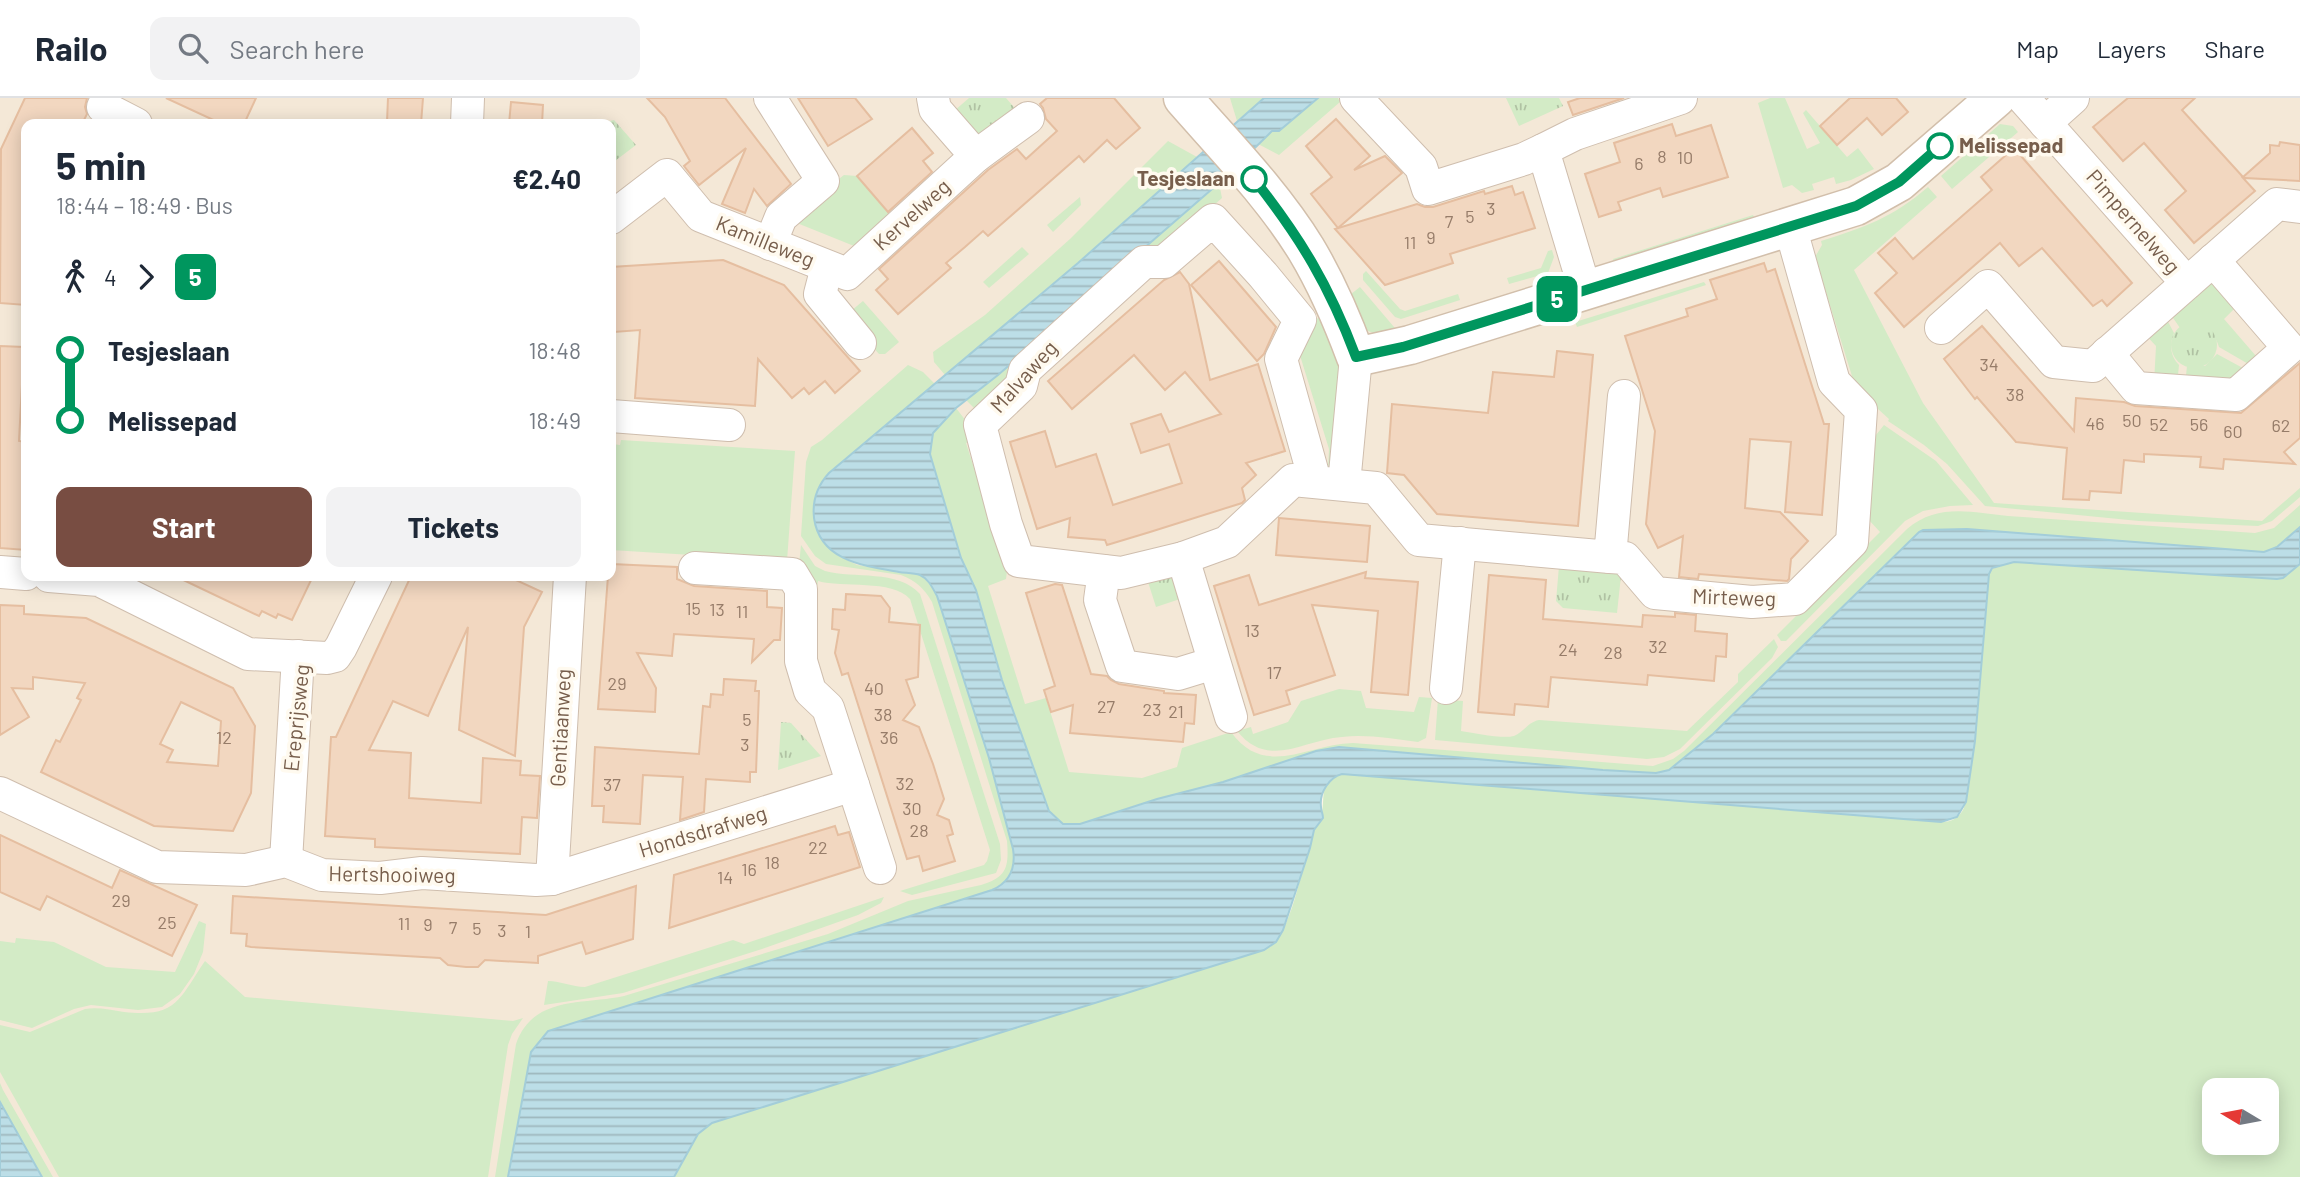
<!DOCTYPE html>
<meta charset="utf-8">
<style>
body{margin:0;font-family:Barlow,sans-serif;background:#f2f2f3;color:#1f2937;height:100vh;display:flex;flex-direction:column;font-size:26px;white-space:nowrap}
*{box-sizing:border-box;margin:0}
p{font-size:23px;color:#747a83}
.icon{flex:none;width:38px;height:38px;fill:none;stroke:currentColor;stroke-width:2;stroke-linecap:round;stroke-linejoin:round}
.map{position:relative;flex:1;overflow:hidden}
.sheet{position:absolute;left:21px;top:21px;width:595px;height:462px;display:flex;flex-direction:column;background:#fff;border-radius:14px;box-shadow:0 4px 18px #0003}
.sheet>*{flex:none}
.badge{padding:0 14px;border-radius:10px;font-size:24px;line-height:46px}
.needle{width:46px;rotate:280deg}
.fabs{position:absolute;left:2202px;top:980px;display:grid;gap:14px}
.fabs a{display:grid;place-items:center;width:77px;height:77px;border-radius:14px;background:#fff;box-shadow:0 4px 18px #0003;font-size:35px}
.map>.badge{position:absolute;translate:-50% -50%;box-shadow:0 0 0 4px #fff}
.legs{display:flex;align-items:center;gap:10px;height:77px;padding:0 35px;font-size:23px}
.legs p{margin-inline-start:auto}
.head{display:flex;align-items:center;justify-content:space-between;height:119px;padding:0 35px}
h1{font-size:38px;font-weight:700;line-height:52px}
.button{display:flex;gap:14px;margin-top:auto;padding:14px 35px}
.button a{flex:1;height:80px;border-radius:14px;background:#784d42;color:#fff;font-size:28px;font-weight:700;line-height:80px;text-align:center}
.button a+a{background:#f2f2f3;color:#1f2937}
ul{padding:0 35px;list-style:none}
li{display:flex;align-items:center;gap:24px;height:70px;font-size:26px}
li i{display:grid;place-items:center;width:10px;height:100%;margin:0 9px;background:currentColor}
li i::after{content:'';width:18px;height:18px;margin:-9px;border:5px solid;border-radius:50%;background:#fff}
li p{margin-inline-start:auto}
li:first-child i{background:linear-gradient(#0000 50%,currentColor 0)}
li:last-child i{background:linear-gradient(currentColor 50%,#0000 0)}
header{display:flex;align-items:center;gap:42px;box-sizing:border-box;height:98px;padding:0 35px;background:#fff;border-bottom:2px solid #e0e1e3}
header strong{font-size:33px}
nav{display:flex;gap:38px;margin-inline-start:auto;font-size:24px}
.search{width:490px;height:63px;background:#f2f2f3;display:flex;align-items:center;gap:18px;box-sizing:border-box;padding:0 24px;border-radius:14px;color:#747a83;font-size:26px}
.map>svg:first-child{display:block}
.residential{fill:#f4e8d7;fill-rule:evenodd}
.grass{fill:#d3ebc6;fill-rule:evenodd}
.park{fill:url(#park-tufts)}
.water{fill:url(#water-rules);stroke:#a3cdd9;stroke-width:2}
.building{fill:#f2d7c0;stroke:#e5bea0;stroke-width:2;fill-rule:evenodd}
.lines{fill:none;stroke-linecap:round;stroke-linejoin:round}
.street-casing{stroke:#cfbeae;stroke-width:34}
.secondary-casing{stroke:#d2bfab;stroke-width:41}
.street{stroke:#fff;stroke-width:32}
.secondary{stroke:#fff;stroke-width:38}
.line-1-casing{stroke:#fff;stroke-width:16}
.line-1{stroke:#00965e;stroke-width:10}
.stop-1-dot{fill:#fff;stroke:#00965e;stroke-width:3.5}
.labels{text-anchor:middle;stroke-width:7;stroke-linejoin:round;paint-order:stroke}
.number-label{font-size:18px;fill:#967c69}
.stop-label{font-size:21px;font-weight:bold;fill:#775e4c;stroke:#fffaef;text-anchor:start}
.street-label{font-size:21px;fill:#775e4c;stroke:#fffaef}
</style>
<header>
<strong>Railo</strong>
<div class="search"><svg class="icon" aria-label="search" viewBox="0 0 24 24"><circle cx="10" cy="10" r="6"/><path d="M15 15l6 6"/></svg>Search here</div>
<nav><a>Map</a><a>Layers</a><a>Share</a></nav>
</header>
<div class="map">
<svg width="2300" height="1079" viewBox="0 0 2300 1079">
<defs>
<pattern id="park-tufts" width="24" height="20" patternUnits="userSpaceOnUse" patternTransform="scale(1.75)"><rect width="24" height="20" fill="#d3ebc6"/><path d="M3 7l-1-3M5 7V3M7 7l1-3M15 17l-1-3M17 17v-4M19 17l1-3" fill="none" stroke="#b0c2a3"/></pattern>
<pattern id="water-rules" width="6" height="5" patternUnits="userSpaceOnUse" patternTransform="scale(1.75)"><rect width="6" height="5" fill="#bcdee7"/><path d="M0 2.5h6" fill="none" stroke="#9eb7bd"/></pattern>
</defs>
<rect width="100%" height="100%" fill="#fcf6e9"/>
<!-- residential -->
<path class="residential" d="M0,0H2300V455L1677,698L1311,694L562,1079H0ZM26,26H611V478H26Z"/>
<!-- grass -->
<g class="grass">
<polygon points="1230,0 1264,0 1237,23"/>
<polygon points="1318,0 1338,0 1340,4 1279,57 1258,46 1273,32 1279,33"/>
<polygon points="1770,0 1785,0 1807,51 1820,45 1803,15 1806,12 1847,59 1858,50 1874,71 1851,82 1836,86 1834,79 1812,86 1814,92 1802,95 1792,87 1783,90 1758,5"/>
<polygon points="2000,26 2013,28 2018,34 1952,91 1941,78"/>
<polygon points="1168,43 1197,59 1078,165 945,277 934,264 933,254 985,217 1070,141"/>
<polygon points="844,77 857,78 891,117 859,150 787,121"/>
<polygon points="1219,85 1222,100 1160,154 1142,151"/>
<path d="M1928,89L1937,99L1854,172L1923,305L1994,405L2262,423L2300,390V399L2272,423L2258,428L2139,423L1985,408L1947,366L1924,347L1888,323L1889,321L1856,291L1815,159L1822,147L1821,143C1865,129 1892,120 1928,89Z"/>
<polygon points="1080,99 1081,107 1053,134 1047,127"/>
<polygon points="1753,117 1756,124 1616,168 1613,161"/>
<polygon points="1022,149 1029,156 989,190 983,184"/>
<polygon points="1552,152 1554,159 1548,175 1509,186 1507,180 1541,170 1548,153"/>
<polygon points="1366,173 1400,211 1405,213 1458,196 1460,202 1401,221 1395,219 1363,182 1363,176"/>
<path d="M2204,183L2215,184L2236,209L2224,221L2262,265L2257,271L2219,249C2214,231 2198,219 2180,230L2169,214Z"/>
<polygon points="1704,184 1706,187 1577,229 1575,224"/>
<path d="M1360,189L1394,229L1399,236C1359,237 1366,233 1346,200Z"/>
<polygon points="863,203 899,244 885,256 879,256 845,218"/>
<polygon points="1324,217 1341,268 1334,372 1328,371 1329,351 1298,251 1313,223"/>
<path d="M2165,218L2174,235C2169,246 2170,258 2179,267L2177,287L2154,285L2156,248L2144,235Z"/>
<polygon points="2217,256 2252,275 2234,291 2185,287 2187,268 2205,268"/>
<path d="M908,267L923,274L935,286L829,375L823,382L814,409V416L822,442L839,458L857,467L921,477L931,487L937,498L989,660L1013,751C1016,770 1010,784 992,792L548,933L531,954L508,1079H495L516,946C533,897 583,907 624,898L828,836L908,803L981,787C1007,779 1009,769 1007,743L932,504C924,490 916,483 901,477L826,466L815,458L801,438L806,364L811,349L822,342Z"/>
<polygon points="1008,269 1007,284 977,313 966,302"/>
<path d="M956,310L966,323L973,343L966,345L1007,473L1006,481L988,488L1025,606L1046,600L1069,674L1142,680L1177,669L1182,650L1231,634C1265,681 1308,646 1353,645L1653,668L1673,661L1684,653L1907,431C1937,405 1971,414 2008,418L2255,435L2274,430L2300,407V429L2277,449L2264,454L1967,431L1919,434L1713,636L1669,672L1656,675L1603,672L1339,649L1316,653L1223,685L1140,706L1073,728L1063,726L1049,713L1002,582L976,492L961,460L930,356L933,335Z"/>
<polygon points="1884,327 1936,363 1973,407 1950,408 1923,413 1905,423 1786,543 1781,543 1777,537 1880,434 1868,421 1876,337"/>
<polygon points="621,342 795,353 787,463 611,452 611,348 612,346 620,347"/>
<path d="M801,447L815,468L825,473C854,481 898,471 920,496L1000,746L1001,762L996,775L912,797L900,793L984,767L987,763L990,752L910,501C892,481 842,490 818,483L817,489H812L799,467Z"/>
<path d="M2014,464L2277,481L2283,480L2300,466V1079H674L698,1036L712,1025L1271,848C1294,829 1303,759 1315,730C1316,725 1321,721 1322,715C1325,699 1319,682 1342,676L1941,724C1952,724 1959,720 1964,710L1975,643L1989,472ZM2214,992H2266V1045H2214Z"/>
<path d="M1774,541L1778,549L1772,560L1680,651L1664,659L1647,661L1435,642L1438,601L1463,603L1461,633C1473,635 1503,641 1514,638C1524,634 1528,624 1539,622L1687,633L1738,584V576Z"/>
<path d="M1339,591L1361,593L1366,610L1414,614L1419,599L1432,600L1426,640L1418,644C1393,641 1367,636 1342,639C1302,642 1269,672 1237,633L1251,629L1253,636L1288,624L1301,603Z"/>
<path d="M884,799L881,805L858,817L762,851L623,895L544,907L548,883C561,883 572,889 585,889L733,842L744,846Z"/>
<polygon points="199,823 206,826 203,854 194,876 180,896 162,909 138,912 91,907 74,911 32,930 0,922 0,843 15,845 16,840 54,844 106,869 175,874"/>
<path d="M205,863L245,899L513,923L523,920L512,936L508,947L488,1079H59L0,974V927L30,934L85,911C98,909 111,912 124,914C177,920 179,901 205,863Z"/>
<polygon points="0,985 3,992 53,1079 42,1079 0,1004"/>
</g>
<!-- park -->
<g class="park">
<polygon points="969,0 1006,0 1020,16 984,48 954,13"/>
<polygon points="1506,0 1559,0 1563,8 1519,28"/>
<polygon points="614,22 636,47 611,66 611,26 598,26"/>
<circle cx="2194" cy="247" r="23"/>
<polygon points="1559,468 1616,472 1621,478 1617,515 1563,510 1556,503"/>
<polygon points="1169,478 1174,480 1180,501 1156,509 1148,484"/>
<polygon points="781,624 791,625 821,658 778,672"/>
</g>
<!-- water -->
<g class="water">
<path d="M1264,0H1318L1279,33H1272L1219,85L998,277L956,310L933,335L930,356L961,460L976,492L1002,582L1049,713L1063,726H1080L1157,701L1223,684L1316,653L1339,649L1603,672L1656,675L1669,672L1713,636L1919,434L1923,432L1967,431L2264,454L2277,449L2300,429V466L2283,480L2277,481L2014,464L1992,470L1989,476L1975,643L1966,704L1957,719L1941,724L1342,676C1330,679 1319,694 1321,709C1321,712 1323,716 1323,720L1314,732L1310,750L1283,832L1276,844L1264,852L712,1025L698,1036L674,1079H508L531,954L548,933L992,792C1010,784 1016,770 1013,751L989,660L937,498C933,491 929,481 920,477C914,475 905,475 899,474C864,468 820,463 814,420C812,402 818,387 829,375L1078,165Z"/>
<polygon points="0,1004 42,1079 0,1079"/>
</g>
<!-- building -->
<g class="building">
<polygon points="25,0 87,0 85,9 87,16 82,26 26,26 26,207 0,205 1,51"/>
<polygon points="166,0 256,0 244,26 222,26"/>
<polygon points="388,0 423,0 421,26 387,24"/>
<polygon points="647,0 725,0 791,86 767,108 754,91 745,115 722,106 746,50 699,87 684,68 690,63 665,19"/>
<polygon points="798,0 855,0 872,21 828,48"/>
<polygon points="1047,0 1114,0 1140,30 1116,51 1107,42 1084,64 1079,58 988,138 983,133 965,149 946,165 951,170 898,216 876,192 888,181 879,171 988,72 1017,51 1026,61 1057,33 1046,21 1043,10 1040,6"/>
<polygon points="1580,0 1624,0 1573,17 1568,4"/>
<polygon points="1850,0 1896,0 1908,14 1882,37 1867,20 1837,47 1820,28"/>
<polygon points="2128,0 2195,0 2182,12 2243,79 2270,55 2270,47 2279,48 2280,44 2300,47 2300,83 2243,80 2255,93 2194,145 2165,112 2186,93 2144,45 2123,63 2093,29"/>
<polygon points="511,4 543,7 542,26 509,26"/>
<polygon points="1336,21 1370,58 1354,72 1385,58 1402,75 1338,130 1311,96 1332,79 1306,48"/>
<polygon points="1672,26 1676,38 1711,27 1728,79 1663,99 1660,90 1618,104 1621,112 1599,119 1585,76 1620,64 1614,45"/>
<polygon points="912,30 933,55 923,63 932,74 888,114 857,78"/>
<polygon points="2014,50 2132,185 2107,208 2102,202 2093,208 2042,150 2019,168 2000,145 1904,229 1875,195 1897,175 1878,155 1895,140 1913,161 1992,92 1981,79"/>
<polygon points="1512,88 1515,97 1523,94 1535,130 1450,156 1453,165 1385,187 1335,131 1417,106 1425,109 1433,109 1484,93 1485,96"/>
<polygon points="723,162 784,187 860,273 835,295 825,283 809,296 804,290 792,300 758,261 755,308 635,300 640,232 614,234 613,222 611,222 611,169"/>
<polygon points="1219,163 1276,229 1264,256 1257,263 1191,187"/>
<polygon points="1764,165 1767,174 1775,171 1824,326 1829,326 1822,417 1785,414 1791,344 1750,341 1745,410 1780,414 1808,443 1791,461 1789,481 1787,483 1699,476 1698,481 1679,479 1683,438 1658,450 1646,426 1655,333 1625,238 1688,218 1686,211 1717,201 1710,182"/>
<polygon points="1180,174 1189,186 1210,282 1258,266 1285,353 1246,365 1256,377 1242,390 1245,402 1242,405 1150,434 1107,447 1105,442 1068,439 1070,420 1037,431 1010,344 1045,333 1056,369 1096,356 1113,407 1182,385 1169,346 1141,355 1131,326 1161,316 1169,334 1221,316 1185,274 1165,292 1134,257 1072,311 1048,283 1164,182"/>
<polygon points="1982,228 2074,333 2076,300 2124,304 2135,308 2241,315 2300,265 2300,340 2284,354 2295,366 2224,361 2223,371 2200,369 2201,359 2144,356 2144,364 2124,362 2121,395 2090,393 2089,402 2063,401 2067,350 2016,344 1977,299 1975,301 1944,261"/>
<polygon points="0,248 24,249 19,343 26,344 26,452 0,450"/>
<polygon points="1557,253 1593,257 1578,428 1437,416 1404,377 1387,375 1392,306 1488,315 1493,274 1554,279"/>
<polygon points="1279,420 1370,428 1367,464 1276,457"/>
<polygon points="611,466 677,469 677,481 694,488 767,493 767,509 782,510 780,542 774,542 752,564 754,541 674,536 672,558 637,555 656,590 655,614 598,611 608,478 611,478"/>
<polygon points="1366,474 1365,480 1418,484 1408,597 1371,594 1378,513 1312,507 1335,577 1286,593 1290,606 1254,617 1214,488 1249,477 1259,507"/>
<polygon points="1489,477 1546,482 1543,521 1642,529 1643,517 1675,519 1675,515 1696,517 1695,533 1727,536 1726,559 1716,558 1714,583 1648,577 1647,587 1551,579 1548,609 1515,606 1514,617 1478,614"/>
<polygon points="175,478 313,478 292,522 278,516 276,520 262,513 259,518"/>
<polygon points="411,478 507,478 542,494 524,529 515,658 459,632 468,529 428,618 393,603 369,652 411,655 409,700 481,705 483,660 521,663 520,677 540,678 537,720 522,719 520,756 375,749 375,741 325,738 331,639 336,639"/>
<polygon points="1055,486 1062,487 1091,576 1107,578 1111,582 1119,586 1164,593 1164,595 1196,597 1194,626 1185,625 1183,644 1070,635 1073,607 1051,614 1044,592 1055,588 1026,495"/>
<polygon points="846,496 881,498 890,510 889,524 920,527 918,579 906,582 915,607 903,622 919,629 933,666 944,701 937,717 949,722 953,736 947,738 955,763 923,773 919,758 907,761 848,575 842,577 835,555 839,532 832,531 833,511 845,512"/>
<path d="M0,507L24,508V516L86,520L233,590L255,628L251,695L233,733L154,728L41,674L56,642L60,644L81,602L77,600L85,585L33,579V591L12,590L29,619L0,637ZM181,604L221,623L218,668L167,664L173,652L160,646Z"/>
<polygon points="724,581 756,583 755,593 759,593 756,674 750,674 750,684 706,681 704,714 680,722 683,679 643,677 640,726 603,724 604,708 592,708 595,649 699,656 703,608 710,609 711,596 723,597"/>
<polygon points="835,728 838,737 849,734 860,769 669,830 674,777"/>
<polygon points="0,737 112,790 120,772 197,807 172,858 47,798 40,812 0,794"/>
<polygon points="636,788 633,841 586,856 582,844 538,858 538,865 485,862 478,869 466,869 448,867 440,860 251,849 246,848 247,836 231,835 233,798 546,817"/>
</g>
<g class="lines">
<!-- street casing -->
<g class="street-casing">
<g id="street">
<polyline points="1356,0 1421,69 1428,91 1524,61 1543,52"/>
<polyline points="2023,0 2187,185"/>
<polyline points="103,9 136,26"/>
<polyline points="2045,25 2073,0"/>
<polyline points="467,26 468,0"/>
<polyline points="976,58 1028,20"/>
<polyline points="611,120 667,77 701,118 847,176 976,58 935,11 933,0"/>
<polyline points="770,146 781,119 823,83 770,0"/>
<polyline points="827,169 820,196 860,245"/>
<polyline points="1585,192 1543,52 1575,36 1681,0"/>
<polyline points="1941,230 1988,188 2054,264 2093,268 2277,106 2300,109"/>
<polyline points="2107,255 2136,290 2236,297 2289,250 2213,162"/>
<polyline points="611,318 729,327"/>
<polyline points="1315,383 1281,261 1300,222 1263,177 1213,122 1164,164 1144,164 1025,272 1021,288 980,327 1006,426 1019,463 1121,475 1183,460 1227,444 1293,382 1376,390 1419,442 1610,459 1624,298"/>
<polyline points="1344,386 1356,259"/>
<polyline points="1610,459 1625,460 1655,495 1752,504 1795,501 1852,444 1861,312 1834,284 1790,128"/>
<polyline points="1183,460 1231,619"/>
<polyline points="695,470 792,476 801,491 801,563 810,593 828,610 880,770"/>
<polyline points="1104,473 1100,502 1122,568 1178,576 1214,565"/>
<polyline points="0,474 26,476"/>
<polyline points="49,478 99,482 248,556 327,560 335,558 341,549 376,478"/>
<polyline points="1446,590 1460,445"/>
<polyline points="0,695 157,769 246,772 286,763 322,777 380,780 422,775 536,782 552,781 853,687"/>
<polyline points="286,763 298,558"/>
<polyline points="552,781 570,478"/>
</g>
</g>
<!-- secondary casing -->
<g class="secondary-casing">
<path id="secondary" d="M1183,0C1225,48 1272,96 1306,151C1327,186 1342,221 1356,259L1410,247L1856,108L1899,84L1996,0"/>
</g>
<!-- street -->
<use href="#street" class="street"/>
<!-- secondary -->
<use href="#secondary" class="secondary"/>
</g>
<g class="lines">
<!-- line-1 casing -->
<g class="line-1-casing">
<path id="line-1" d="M1254,81C1301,141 1329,187 1356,259L1403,249L1856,108L1899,84L1940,48"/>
</g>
<!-- line-1 -->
<use href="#line-1" class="line-1"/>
</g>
<!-- markers -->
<g class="stop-1-dot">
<circle cx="1940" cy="48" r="12"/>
<circle cx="1254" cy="81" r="12"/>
</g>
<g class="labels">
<!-- number labels -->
<g class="number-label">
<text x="1662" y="65">8</text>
<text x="1685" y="66">10</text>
<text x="1639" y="72">6</text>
<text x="1491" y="117">3</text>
<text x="1470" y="125">5</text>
<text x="1449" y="130">7</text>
<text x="1431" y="146">9</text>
<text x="1410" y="151">11</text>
<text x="1989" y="273">34</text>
<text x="2015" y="303">38</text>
<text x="2132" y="329">50</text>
<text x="2095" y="332">46</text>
<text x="2159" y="333">52</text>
<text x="2199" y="333">56</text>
<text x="2281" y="334">62</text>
<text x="2233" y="340">60</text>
<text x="693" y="517">15</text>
<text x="717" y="518">13</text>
<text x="742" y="520">11</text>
<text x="1252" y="539">13</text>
<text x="1658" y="555">32</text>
<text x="1568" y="558">24</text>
<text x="1613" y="561">28</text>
<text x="1274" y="581">17</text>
<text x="617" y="592">29</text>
<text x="874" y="597">40</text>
<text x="1106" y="615">27</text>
<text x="1152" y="618">23</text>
<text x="1176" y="620">21</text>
<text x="883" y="623">38</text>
<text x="747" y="628">5</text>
<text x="224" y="646">12</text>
<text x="889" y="646">36</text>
<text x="745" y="653">3</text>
<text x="905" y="692">32</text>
<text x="612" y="693">37</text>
<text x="912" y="717">30</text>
<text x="919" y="739">28</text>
<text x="818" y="756">22</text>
<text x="772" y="771">18</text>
<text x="749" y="778">16</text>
<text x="725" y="786">14</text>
<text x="121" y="809">29</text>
<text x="167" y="831">25</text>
<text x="404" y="832">11</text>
<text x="428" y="833">9</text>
<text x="453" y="836">7</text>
<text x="477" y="837">5</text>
<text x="502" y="839">3</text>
<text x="528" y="840">1</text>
</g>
<!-- stop labels -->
<g class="stop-label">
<text x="1959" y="55">Melissepad</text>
<text x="1235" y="88" text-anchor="end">Tesjeslaan</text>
</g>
<!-- street labels -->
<g class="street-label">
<text transform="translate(912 117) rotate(-42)" y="7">Kervelweg</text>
<text transform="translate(2133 124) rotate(49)" y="7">Pimpernelweg</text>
<text transform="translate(765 144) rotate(22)" y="7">Kamilleweg</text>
<text transform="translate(1024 279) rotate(-48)" y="7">Malvaweg</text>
<text transform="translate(1734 500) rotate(2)" y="7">Mirteweg</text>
<text transform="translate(297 620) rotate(-84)" y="7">Ereprijsweg</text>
<text transform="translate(561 630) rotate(-87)" y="7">Gentiaanweg</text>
<text transform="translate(703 734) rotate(-17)" y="7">Hondsdrafweg</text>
<text transform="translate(392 777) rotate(1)" y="7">Hertshooiweg</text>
</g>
</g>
</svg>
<div class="fabs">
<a><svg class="needle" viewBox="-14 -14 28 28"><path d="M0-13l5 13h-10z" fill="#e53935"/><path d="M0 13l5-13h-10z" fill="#747a83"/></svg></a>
</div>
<b class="badge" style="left:1557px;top:201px;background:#00965e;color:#fff">5</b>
<section class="sheet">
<div class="head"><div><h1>5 min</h1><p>18:44 – 18:49 · Bus</p></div><b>€2.40</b></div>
<div class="legs"><svg class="icon" aria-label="walk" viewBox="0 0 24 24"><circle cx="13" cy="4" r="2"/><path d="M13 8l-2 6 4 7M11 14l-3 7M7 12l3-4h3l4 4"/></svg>4<svg class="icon" aria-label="forward" viewBox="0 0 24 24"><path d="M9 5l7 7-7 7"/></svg><b class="badge" style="background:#00965e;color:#fff">5</b></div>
<ul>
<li><i style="color:#00965e"></i><b>Tesjeslaan</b><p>18:48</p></li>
<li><i style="color:#00965e"></i><b>Melissepad</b><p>18:49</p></li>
</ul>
<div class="button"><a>Start</a><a>Tickets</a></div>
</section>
</div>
